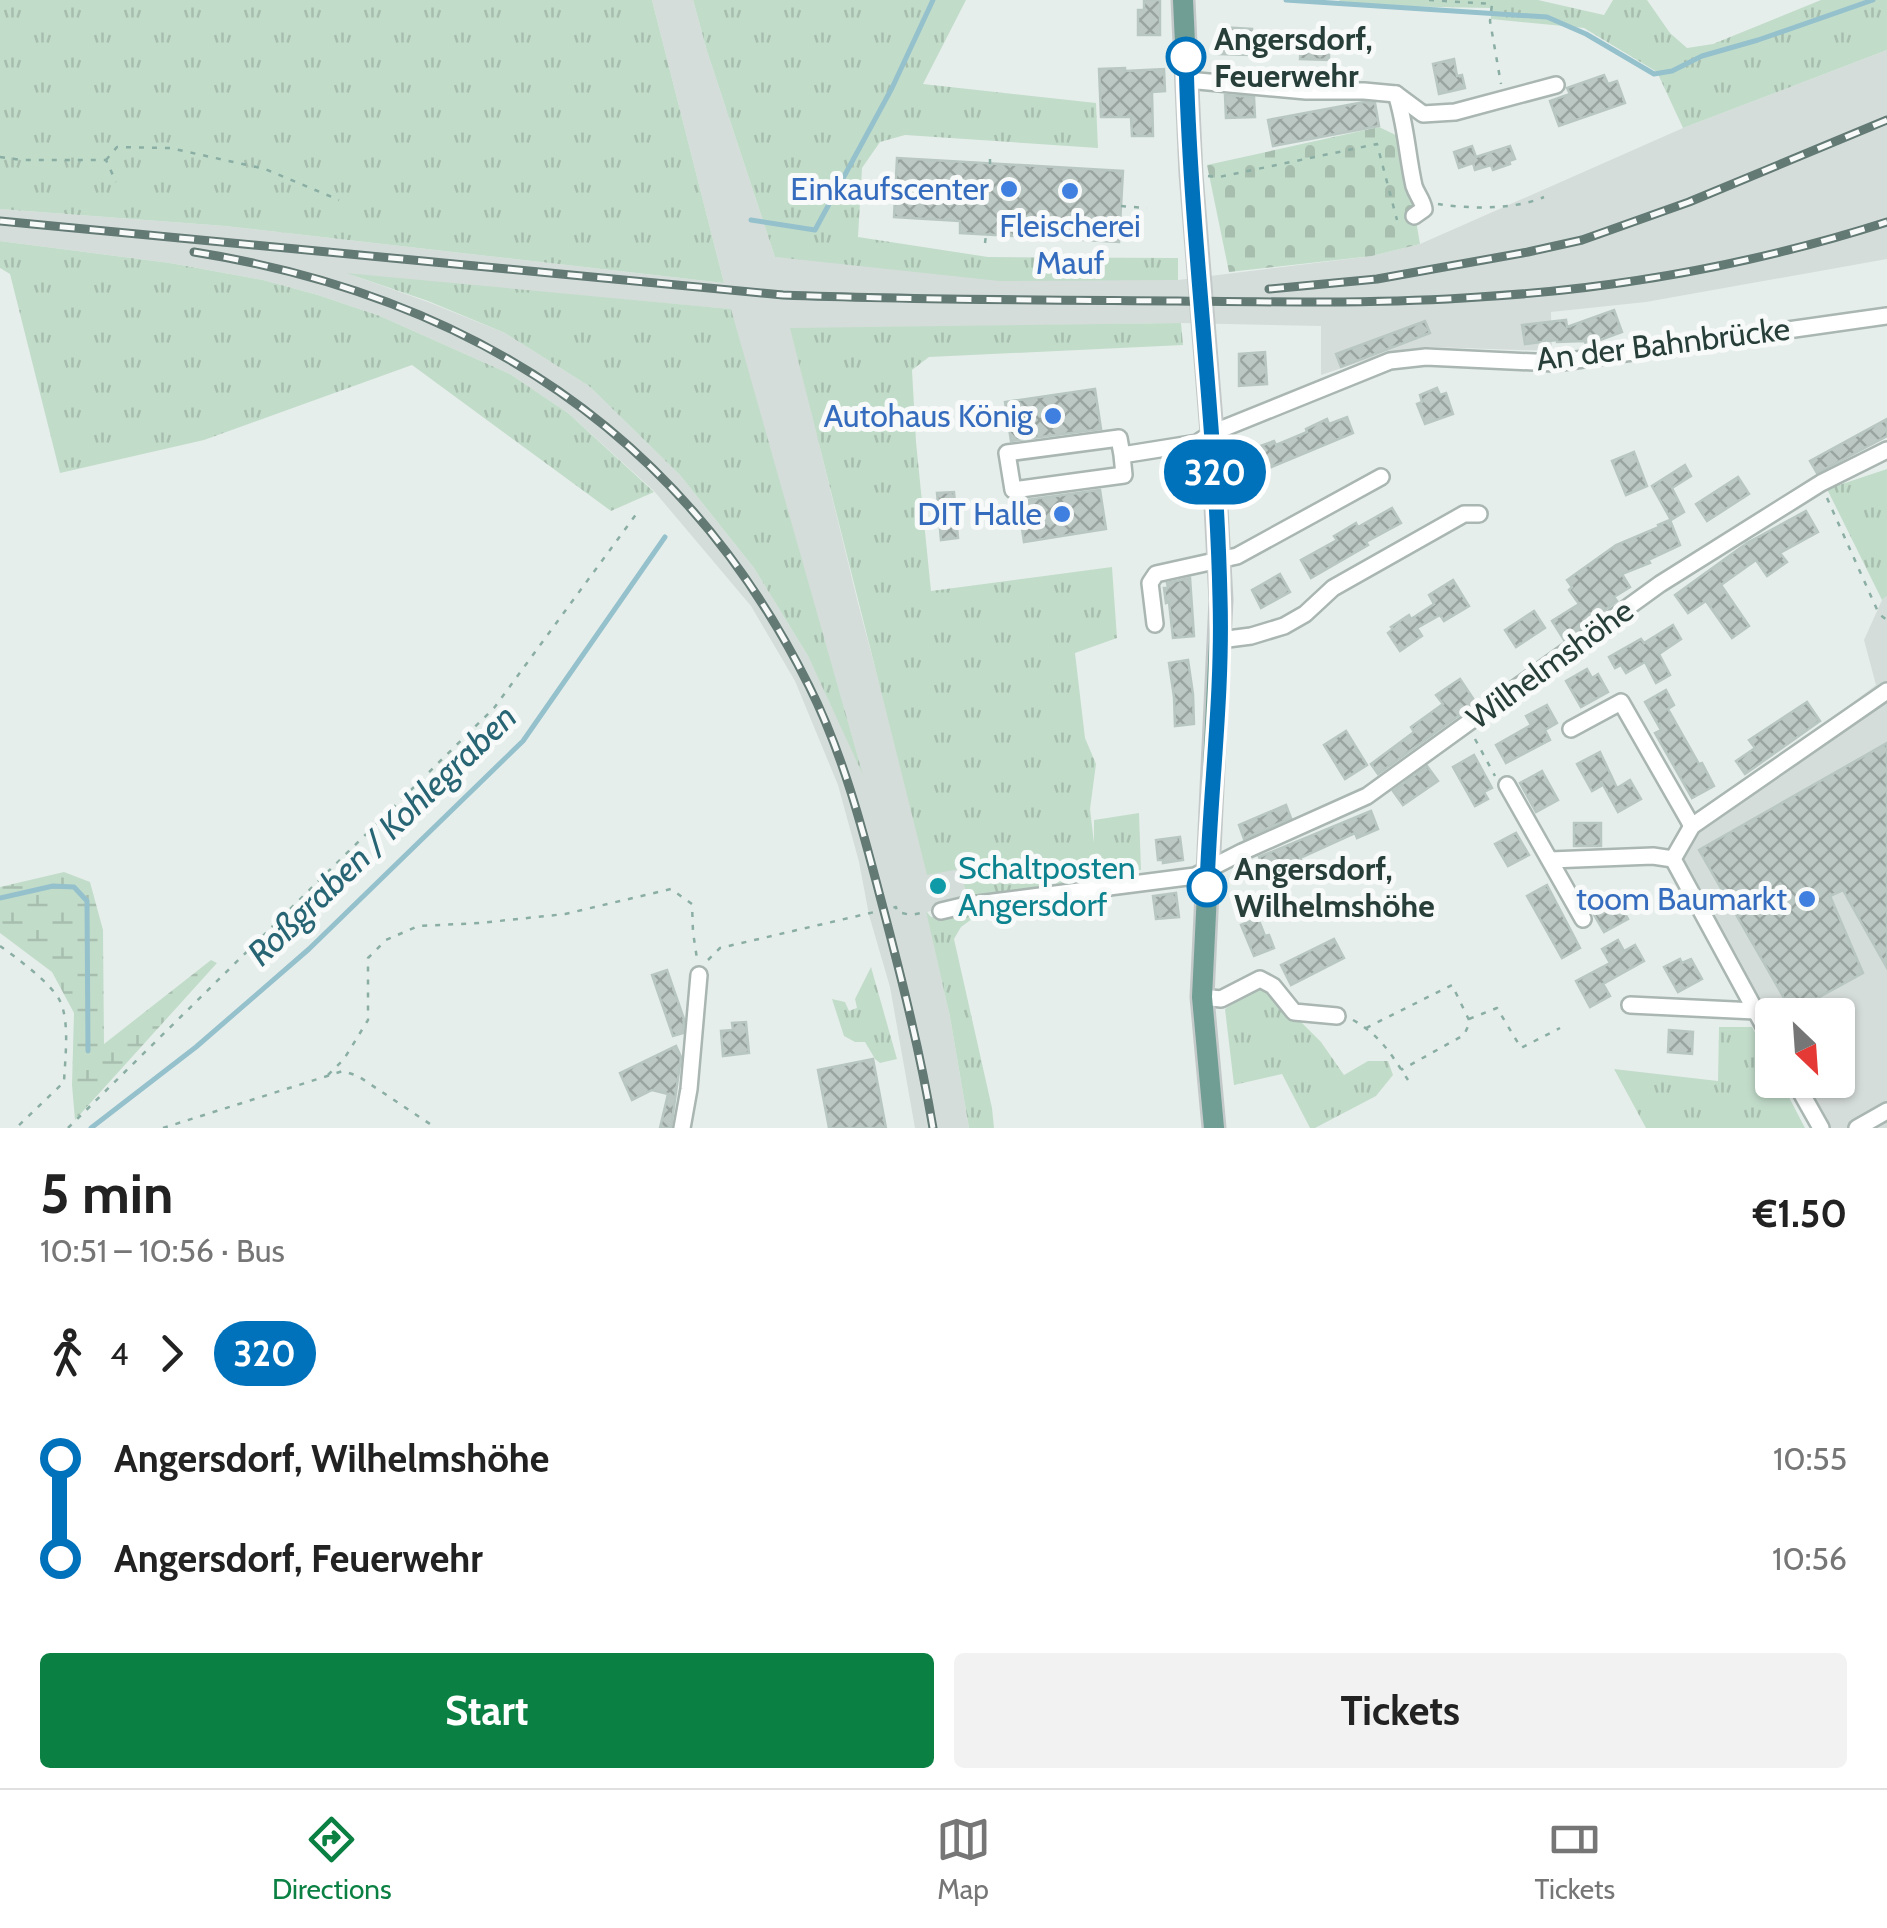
<!DOCTYPE html>
<meta charset="utf-8">
<style>
body{margin:0;font-family:Cabin,sans-serif;background:#f2f2f2;color:#222;height:100vh;display:flex;flex-direction:column;font-size:38px;white-space:nowrap}
*{box-sizing:border-box;margin:0}
p{font-size:32px;color:#767676}
.icon{flex:none;width:55px;height:55px;fill:none;stroke:currentColor;stroke-width:2;stroke-linecap:round;stroke-linejoin:round}
.map{position:relative;height:1128px;overflow:hidden}
.details{display:flex;flex-direction:column;background:#fff;flex:1}
.details>*{flex:none}
.badge{padding:0 20px;border-radius:32px;font-size:35px;line-height:65px}
.needle{width:65px;rotate:155deg}
.buttons{position:absolute;left:1755px;top:998px;display:grid;gap:20px}
.buttons a{display:grid;place-items:center;width:100px;height:100px;border-radius:10px;background:#fff;box-shadow:0 2px 8px #0004;font-size:50px}
.map>.badge{position:absolute;translate:-50% -50%;box-shadow:0 0 0 5px #fff}
.legs{display:flex;align-items:center;gap:15px;height:110px;padding:0 40px;font-size:32px}
.legs p{margin-inline-start:auto}
.summary{display:flex;align-items:center;justify-content:space-between;height:170px;padding:0 40px}
h1{font-size:55px;font-weight:700;line-height:75px}
.action{display:flex;gap:20px;margin-top:auto;padding:20px 40px}
.action a{flex:1;height:115px;border-radius:10px;background:#0b8043;color:#fff;font-size:40px;font-weight:700;line-height:115px;text-align:center}
.action a+a{background:#f2f2f2;color:#222}
ul{padding:0 40px;list-style:none}
li{display:flex;align-items:center;gap:35px;height:100px;font-size:38px}
li i{display:grid;place-items:center;width:15px;height:100%;margin:0 12px;background:currentColor}
li i::after{content:'';width:25px;height:25px;margin:-12px;border:8px solid;border-radius:50%;background:#fff}
li p{margin-inline-start:auto}
li:first-child i{background:linear-gradient(#0000 50%,currentColor 0)}
li:last-child i{background:linear-gradient(currentColor 50%,#0000 0)}
.tab-bar{display:flex;justify-content:space-around;align-items:center;height:140px;border-top:2px solid #e0e0e0;background:#fff;font-size:28px;color:#767676}
.tab-bar a{display:grid;justify-items:center;gap:5px}
.tab-bar .selected{color:#0b8043}
.map>svg:first-child{display:block}
.built{fill:#d5ddda;fill-rule:evenodd}
.grass{fill:url(#grass-tufts)}
.wetland{fill:url(#wetland-marsh)}
.cemetery{fill:url(#cemetery-stones)}
.lines{fill:none;stroke-linecap:round;stroke-linejoin:round}
.stream{stroke:#95c1cc;stroke-width:5}
.building{fill:url(#building-cross-hatch);stroke:#b9c7c2;stroke-width:2.5}
.minor-casing{stroke:#a9b6b2;stroke-width:20}
.major-casing{stroke:#c3c9c8;stroke-width:25}
.path{stroke:#8aaea4;stroke-width:2.5;stroke-dasharray:5 8;stroke-linecap:butt}
.minor{stroke:#fff;stroke-width:15}
.major{stroke:#709e94;stroke-width:20}
.rail-casing{stroke:#627974;stroke-width:9}
.rail{stroke:#f7faf9;stroke-width:5;stroke-dasharray:15;stroke-linecap:butt}
.line-1-casing{stroke:#fff;stroke-width:22}
.line-1{stroke:#0072bc;stroke-width:15}
.stop-1-dot{fill:#fff;stroke:#0072bc;stroke-width:5}
.shop-dot{fill:#3f7fe0;stroke:#f7faf9;stroke-width:4}
.culture-dot{fill:#0f9aa8;stroke:#f7faf9;stroke-width:4}
.labels{text-anchor:middle;stroke-width:10;stroke-linejoin:round;paint-order:stroke}
.stop-label{font-size:32px;font-weight:bold;fill:#273e39;stroke:#f7faf9;text-anchor:start}
.shop-label{font-size:32px;fill:#366cbe;stroke:#f7faf9;text-anchor:end}
.street-label{font-size:32px;fill:#273e39;stroke:#f7faf9}
.culture-label{font-size:32px;fill:#0d838f;stroke:#f7faf9;text-anchor:start}
.water-label{font-size:35px;font-style:italic;fill:#276474;stroke:#f7faf9}
</style>
<div class="map">
<svg width="1887" height="1128" viewBox="0 0 1887 1128">
<defs>
<pattern id="grass-tufts" width="24" height="20" patternUnits="userSpaceOnUse" patternTransform="scale(2.5)"><rect width="24" height="20" fill="#c2dcca"/><path d="M3 7l-1-3M5 7V3M7 7l1-3M15 17l-1-3M17 17v-4M19 17l1-3" fill="none" stroke="#a7beae"/></pattern>
<pattern id="wetland-marsh" width="20" height="14" patternUnits="userSpaceOnUse" patternTransform="scale(2.5)"><rect width="20" height="14" fill="#c2dcca"/><path d="M1 5h8M5 5V1M11 12h8M15 12V8" fill="none" stroke="#a7beae"/></pattern>
<pattern id="cemetery-stones" width="16" height="16" patternUnits="userSpaceOnUse" patternTransform="scale(2.5)"><rect width="16" height="16" fill="#c2dcca"/><path d="M2 7V4a2 2 0 0 1 4 0v3zM10 15v-3a2 2 0 0 1 4 0v3z" fill="#a7beae"/></pattern>
<pattern id="building-cross-hatch" width="8" height="8" patternUnits="userSpaceOnUse" patternTransform="scale(2.5)"><rect width="8" height="8" fill="#bcc8c4"/><path d="M0 0l8 8M0 8l8-8" fill="none" stroke="#99a4a0"/></pattern>
</defs>
<rect width="100%" height="100%" fill="#e6eeeb"/>
<!-- built -->
<g class="built">
<path d="M652,0H693L707,51L775,257L1178,280L1372,256L1420,244L1683,128L1887,50V259L1646,302L1551,312L1552,351L1431,347L1384,354L1321,375V326L1181,323L791,329L858,603L897,751L960,868L968,901L927,912L950,1017L969,1128H915L890,987L869,915L859,862L838,785L795,681L751,606L654,491L568,413L510,374L380,316L318,295L263,280L170,263L0,241V209L225,226L724,283ZM352,275L730,309L860,765L808,656L754,568L680,475L589,386L505,333L428,302Z"/>
<polygon points="1887,596 1887,1128 1822,1128 1795,1080 1838,1080 1838,1015 1772,1015 1772,1039 1673,859 1692,826 1876,685 1864,640 1882,600"/>
</g>
<!-- grass -->
<g class="grass">
<polygon points="0,0 652,0 724,283 225,226 0,209"/>
<polygon points="693,0 966,0 923,84 1096,103 1098,148 905,135 880,142 862,168 858,237 988,257 1178,258 1178,280 999,281 775,257 707,51"/>
<polygon points="1340,0 1538,0 1604,15 1613,0 1647,0 1670,33 1687,48 1713,44 1821,0 1887,0 1887,50 1683,128 1657,72 1584,28 1491,19 1490,8 1334,5"/>
<polygon points="0,241 170,263 263,280 318,295 380,316 510,374 568,413 654,492 611,511 412,365 204,440 60,473 10,274 0,268"/>
<polygon points="346,273 731,309 863,775 808,656 754,568 680,475 589,386 505,333 428,301"/>
<polygon points="1181,323 1183,345 929,357 912,370 916,442 931,591 1112,567 1117,638 1075,653 1085,738 1096,764 1090,809 1094,843 1094,820 1139,813 1141,870 1098,875 1098,885 968,901 960,869 927,875 790,328"/>
<polygon points="1887,469 1887,596 1882,600 1827,489"/>
<polygon points="926,911 931,917 976,916 961,927 954,939 992,1108 994,1128 969,1128 950,1017"/>
<polygon points="871,967 897,1059 880,1063 875,1059 865,1042 855,1042 844,1036 832,999 845,1002 849,1011 857,1008 855,999"/>
<polygon points="1263,984 1321,1042 1344,1075 1368,1061 1388,1061 1393,1075 1376,1096 1315,1128 1310,1128 1282,1074 1234,1085 1225,1009"/>
<polygon points="1719,1027 1752,1027 1772,1066 1772,1080 1780,1080 1805,1128 1646,1128 1614,1069 1718,1081"/>
</g>
<!-- wetland -->
<polygon class="wetland" points="64,872 90,882 103,930 104,1044 211,960 217,963 75,1120 72,1085 74,1013 52,972 0,933 0,887"/>
<!-- cemetery -->
<polygon class="cemetery" points="1379,127 1402,138 1420,244 1372,256 1229,272 1207,165"/>
<g class="lines">
<!-- stream -->
<g class="stream">
<polyline points="1286,0 1547,17 1586,34 1654,74 1672,71 1702,56 1758,40 1873,0"/>
<polyline points="751,220 815,230 892,88 933,0"/>
<polyline points="0,898 53,886 74,887 87,901 88,1051"/>
<polyline points="91,1128 196,1047 309,949 523,741 665,537"/>
</g>
</g>
<!-- building -->
<g class="building">
<polygon points="1144,0 1160,0 1160,35 1138,35 1138,10 1144,10"/>
<polygon points="1220,27 1252,29 1250,55 1219,54"/>
<polygon points="1301,38 1329,39 1329,60 1300,59"/>
<polygon points="1454,59 1457,76 1462,75 1465,88 1439,94 1433,64"/>
<polygon points="1125,68 1125,71 1164,69 1165,91 1152,92 1153,136 1132,136 1131,117 1101,117 1099,69"/>
<polygon points="1604,75 1608,84 1617,81 1625,103 1559,126 1550,101 1570,94 1567,88"/>
<polygon points="1225,95 1254,97 1255,117 1226,118"/>
<polygon points="1364,102 1375,103 1379,126 1273,146 1268,120"/>
<polygon points="1472,146 1476,157 1510,146 1515,159 1509,161 1510,164 1493,170 1491,165 1475,170 1473,163 1459,168 1454,152"/>
<polygon points="897,158 1123,171 1119,242 960,233 960,221 894,217"/>
<polygon points="1614,310 1622,332 1586,345 1585,341 1557,342 1557,340 1525,344 1522,325 1566,320 1567,327"/>
<polygon points="1425,321 1430,333 1341,367 1336,354"/>
<polygon points="1265,352 1267,384 1239,386 1239,354"/>
<polygon points="1437,388 1440,395 1446,393 1453,414 1425,424 1417,404 1422,402 1420,395"/>
<polygon points="1095,389 1101,429 1011,441 1005,402"/>
<polygon points="1347,417 1353,433 1257,473 1249,450 1274,441 1276,445 1307,432 1306,429 1327,419 1329,424"/>
<polygon points="1887,419 1887,436 1817,473 1810,461"/>
<polygon points="1634,452 1647,486 1626,495 1612,461"/>
<polygon points="1685,465 1691,476 1672,488 1684,512 1671,520 1652,486"/>
<polygon points="1738,477 1749,494 1707,521 1696,504"/>
<polygon points="1100,490 1106,529 1024,542 1018,501"/>
<polygon points="954,492 958,538 941,540 937,493"/>
<polygon points="1392,508 1401,523 1366,542 1368,545 1311,578 1301,560 1337,540 1334,536 1356,523 1358,527"/>
<polygon points="1806,511 1818,532 1780,553 1787,562 1767,576 1756,560 1721,585 1749,626 1732,638 1706,601 1688,613 1675,595 1747,543"/>
<polygon points="1670,520 1680,545 1648,560 1650,563 1622,574 1630,587 1614,597 1617,601 1564,640 1552,621 1579,604 1569,590 1572,587 1567,580 1616,545 1659,527 1658,525"/>
<polygon points="1280,574 1290,592 1261,608 1252,590"/>
<polygon points="1190,578 1194,636 1173,638 1169,602 1166,603 1164,588 1168,588 1167,583"/>
<polygon points="1453,580 1469,606 1444,621 1440,615 1417,628 1422,636 1400,651 1388,633 1393,629 1391,627 1409,615 1411,619 1434,604 1429,595"/>
<polygon points="1534,611 1545,628 1516,647 1505,630"/>
<polygon points="1673,625 1681,639 1659,654 1670,675 1656,683 1645,662 1626,673 1621,665 1615,668 1609,657 1641,639 1644,643"/>
<polygon points="1188,660 1193,694 1194,724 1175,726 1174,697 1169,663"/>
<polygon points="1587,669 1592,678 1598,674 1608,692 1581,707 1566,681"/>
<polygon points="1460,679 1476,703 1378,774 1371,764 1414,732 1411,727 1443,704 1436,695"/>
<polygon points="1666,690 1674,705 1668,709 1699,764 1702,763 1714,786 1692,798 1655,733 1661,730 1645,702"/>
<polygon points="1807,702 1820,721 1745,774 1736,761 1755,748 1749,740"/>
<polygon points="1547,705 1557,723 1545,730 1550,740 1506,763 1496,745 1531,725 1526,716"/>
<polygon points="1346,731 1367,765 1345,779 1324,745"/>
<polygon points="1887,743 1887,968 1843,890 1830,896 1863,973 1792,1012 1699,850"/>
<polygon points="1600,752 1617,788 1630,780 1641,799 1618,812 1601,781 1601,786 1592,791 1577,764"/>
<polygon points="1474,755 1492,788 1484,792 1488,799 1475,806 1453,767"/>
<polygon points="1427,766 1438,781 1403,805 1393,791"/>
<polygon points="1542,771 1558,800 1536,812 1520,783"/>
<polygon points="1286,805 1291,818 1244,839 1239,825"/>
<polygon points="1371,811 1378,829 1357,838 1355,833 1300,858 1306,870 1271,885 1259,857"/>
<rect x="1574" y="823" width="27" height="23"/>
<polygon points="1516,833 1529,855 1508,866 1495,844"/>
<polygon points="1180,837 1183,860 1163,863 1163,860 1158,860 1156,840"/>
<polygon points="1547,885 1580,948 1562,958 1527,896"/>
<polygon points="1613,892 1628,919 1604,932 1589,906"/>
<polygon points="1176,893 1179,917 1156,919 1153,896"/>
<polygon points="1258,918 1265,936 1269,935 1274,948 1254,956 1241,925"/>
<polygon points="1334,939 1344,958 1291,985 1281,965"/>
<polygon points="1618,940 1624,951 1635,945 1644,961 1603,984 1610,996 1590,1007 1576,981 1610,963 1602,949"/>
<polygon points="1680,959 1682,963 1691,959 1702,979 1678,992 1664,967"/>
<polygon points="667,970 684,1019 683,1033 673,1036 652,975"/>
<polygon points="746,1022 749,1053 723,1056 721,1031 733,1030 732,1023"/>
<polygon points="1669,1030 1693,1032 1692,1054 1668,1052"/>
<polygon points="676,1046 681,1057 671,1128 660,1128 668,1094 652,1090 632,1100 620,1073"/>
<polygon points="873,1059 886,1128 829,1128 818,1070"/>
</g>
<g class="lines">
<!-- minor casing -->
<g class="minor-casing">
<g id="minor">
<polyline points="1187,80 1306,91 1364,91 1396,94 1423,114 1455,112 1556,85"/>
<path d="M1396,94C1406,124 1407,155 1414,186C1417,195 1422,199 1424,209L1414,216"/>
<polyline points="1122,455 1119,438 1007,453 1013,490 1124,475 1122,455 1197,443 1212,433 1390,361 1426,357 1555,363 1887,316"/>
<polyline points="1155,624 1150,583 1156,574 1237,556 1381,477"/>
<polyline points="1220,640 1251,636 1284,626 1305,614 1333,588 1464,514 1479,514"/>
<polyline points="1571,729 1621,702 1692,826"/>
<polyline points="1507,785 1583,919"/>
<polyline points="1550,860 1653,856 1673,859"/>
<polyline points="941,911 962,906 1195,876 1242,852 1367,796 1660,584 1821,483 1887,450"/>
<polyline points="1202,997 1221,999 1260,979 1273,986 1294,1012 1337,1016"/>
<polyline points="1630,1005 1755,1011"/>
<polyline points="1772,1041 1673,859 1692,826 1887,691"/>
<polyline points="1794,1080 1821,1128"/>
<polyline points="682,1128 689,1089 699,975"/>
<polyline points="1857,1128 1887,1111"/>
</g>
</g>
<!-- major casing -->
<g class="major-casing">
<polyline id="major" points="1183,0 1191,174 1212,433 1221,600 1202,997 1214,1128"/>
</g>
<!-- path -->
<g class="path">
<polyline points="1429,0 1492,4 1490,21 1501,84"/>
<polyline points="0,157 22,160 106,160 116,182"/>
<polyline points="106,160 117,147 170,148 265,169 339,200"/>
<polyline points="990,164 990,155"/>
<polyline points="1208,176 1219,177 1377,144 1397,220"/>
<path d="M1438,204C1471,209 1513,210 1544,197"/>
<polyline points="1121,206 1147,208"/>
<polyline points="985,243 986,235"/>
<polyline points="1827,498 1879,614 1887,620"/>
<polyline points="1475,739 1495,776"/>
<path d="M0,946C17,958 51,983 60,1001C70,1022 65,1059 64,1082L16,1128"/>
<polyline points="708,960 720,948 896,907 897,912 911,915 926,912"/>
<polyline points="1469,1019 1497,1008 1521,1048 1560,1028"/>
<path d="M1353,1020C1381,1036 1391,1054 1408,1080"/>
<polyline points="1366,1028 1452,985 1470,1022 1464,1035 1401,1070"/>
<polyline points="328,1075 344,1059 368,1020 368,958 386,940 418,926 480,923 565,914 671,889 692,904 693,932 697,959"/>
<polyline points="68,1128 494,708 637,513"/>
<polyline points="163,1128 343,1071 358,1076 436,1128"/>
</g>
<!-- minor -->
<use href="#minor" class="minor"/>
<!-- major -->
<use href="#major" class="major"/>
<!-- rail casing -->
<g class="rail-casing">
<g id="rail">
<path d="M0,221L783,295C914,300 1045,300 1177,301C1277,302 1378,304 1479,297C1617,289 1755,264 1887,222"/>
<path d="M194,252C470,296 683,433 809,686C843,754 862,827 881,900C901,976 920,1051 933,1128"/>
<polyline points="1269,289 1377,279 1528,252 1582,240 1689,202 1887,120"/>
</g>
</g>
<!-- rail -->
<use href="#rail" class="rail"/>
</g>
<g class="lines">
<!-- line-1 casing -->
<g class="line-1-casing">
<path id="line-1" d="M1186,57C1190,238 1216,417 1220,598C1223,694 1210,791 1207,887"/>
</g>
<!-- line-1 -->
<use href="#line-1" class="line-1"/>
</g>
<!-- markers -->
<g class="stop-1-dot">
<circle cx="1186" cy="57" r="18"/>
<circle cx="1207" cy="887" r="18"/>
</g>
<g class="shop-dot">
<circle cx="1009" cy="189" r="10"/>
<circle cx="1070" cy="191" r="10"/>
<circle cx="1053" cy="416" r="10"/>
<circle cx="1062" cy="514" r="10"/>
<circle cx="1807" cy="899" r="10"/>
</g>
<circle class="culture-dot" cx="938" cy="886" r="10"/>
<g class="labels">
<!-- stop labels -->
<g class="stop-label">
<text x="1214" y="50">Angersdorf,<tspan x="1214" dy="37">Feuerwehr</tspan></text>
<text x="1234" y="880">Angersdorf,<tspan x="1234" dy="37">Wilhelmshöhe</tspan></text>
</g>
<!-- shop labels -->
<g class="shop-label">
<text x="989" y="200">Einkaufscenter</text>
<text x="1070" y="237" text-anchor="middle">Fleischerei<tspan x="1070" dy="37">Mauf</tspan></text>
<text x="1033" y="427">Autohaus König</text>
<text x="1042" y="525">DIT Halle</text>
<text x="1787" y="910">toom Baumarkt</text>
</g>
<!-- street labels -->
<g class="street-label">
<text transform="translate(1663 344) rotate(-7)" y="11">An der Bahnbrücke</text>
<text transform="translate(1550 664) rotate(-36)" y="11">Wilhelmshöhe</text>
</g>
<!-- culture labels -->
<g class="culture-label">
<text x="958" y="879">Schaltposten<tspan x="958" dy="37">Angersdorf</tspan></text>
</g>
<!-- water labels -->
<g class="water-label">
<text transform="translate(382 835) rotate(-44)" y="12">Roßgraben / Kohlegraben</text>
</g>
</g>
</svg>
<div class="buttons">
<a><svg class="needle" viewBox="-14 -14 28 28"><path d="M0-13l5 13h-10z" fill="#e53935"/><path d="M0 13l5-13h-10z" fill="#767676"/></svg></a>
</div>
<b class="badge" style="left:1215px;top:472px;background:#0072bc;color:#fff">320</b>
</div>
<section class="details">
<div class="summary"><div><h1>5 min</h1><p>10:51 – 10:56 · Bus</p></div><b>€1.50</b></div>
<div class="legs"><svg class="icon" aria-label="walk" viewBox="0 0 24 24"><circle cx="13" cy="4" r="2"/><path d="M13 8l-2 6 4 7M11 14l-3 7M7 12l3-4h3l4 4"/></svg>4<svg class="icon" aria-label="forward" viewBox="0 0 24 24"><path d="M9 5l7 7-7 7"/></svg><b class="badge" style="background:#0072bc;color:#fff">320</b></div>
<ul>
<li><i style="color:#0072bc"></i><b>Angersdorf, Wilhelmshöhe</b><p>10:55</p></li>
<li><i style="color:#0072bc"></i><b>Angersdorf, Feuerwehr</b><p>10:56</p></li>
</ul>
<div class="action"><a>Start</a><a>Tickets</a></div>
</section>
<nav class="tab-bar">
<a class="selected"><svg class="icon" aria-label="directions" viewBox="0 0 24 24"><path d="M12 3l9 9-9 9-9-9zM9 14v-3h6M13 9l2 2-2 2"/></svg>Directions</a>
<a><svg class="icon" aria-label="map" viewBox="0 0 24 24"><path d="M3 6l6-2 6 2 6-2v14l-6 2-6-2-6 2zM9 4v14M15 6v14"/></svg>Map</a>
<a><svg class="icon" aria-label="tickets" viewBox="0 0 24 24"><path d="M3 7h18v10H3zM15 7v10"/></svg>Tickets</a>
</nav>
